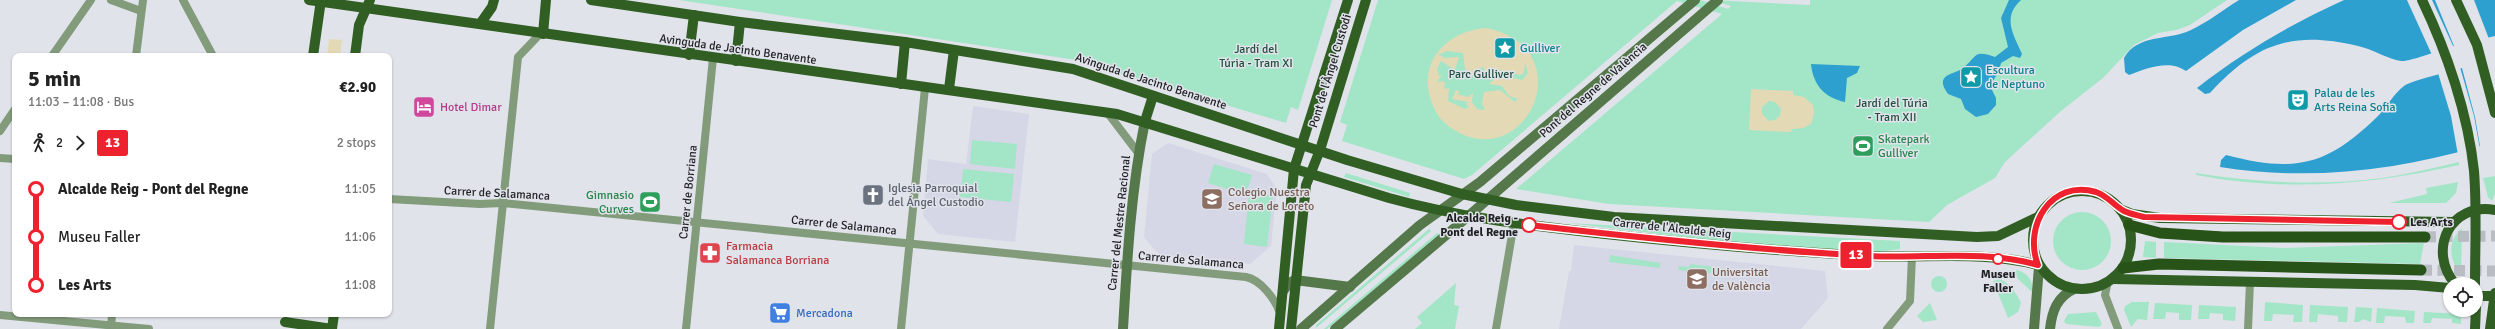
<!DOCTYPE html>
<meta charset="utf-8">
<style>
body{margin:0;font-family:Signika,sans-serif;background:#f2f2f2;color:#222;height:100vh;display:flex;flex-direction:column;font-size:15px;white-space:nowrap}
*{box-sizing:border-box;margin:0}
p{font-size:13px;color:#767676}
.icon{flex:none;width:22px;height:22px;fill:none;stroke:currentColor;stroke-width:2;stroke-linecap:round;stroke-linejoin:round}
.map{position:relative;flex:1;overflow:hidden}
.side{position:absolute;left:12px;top:53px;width:380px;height:264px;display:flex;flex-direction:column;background:#fff;border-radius:8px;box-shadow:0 1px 3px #0004}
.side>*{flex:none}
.badge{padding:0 8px;border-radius:3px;font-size:14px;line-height:26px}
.fabs{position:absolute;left:2443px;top:277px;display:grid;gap:8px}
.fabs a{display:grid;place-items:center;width:40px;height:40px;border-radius:50%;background:#fff;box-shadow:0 1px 3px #0004;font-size:20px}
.map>.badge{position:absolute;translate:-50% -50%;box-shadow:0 0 0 2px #fff}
.legs{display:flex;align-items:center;gap:6px;height:44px;padding:0 16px;font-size:13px}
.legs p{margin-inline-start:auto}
.headline{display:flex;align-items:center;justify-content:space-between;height:68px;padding:0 16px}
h1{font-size:22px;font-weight:700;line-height:30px}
ul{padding:0 16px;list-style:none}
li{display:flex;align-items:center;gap:14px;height:48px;font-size:15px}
li i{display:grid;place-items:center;width:6px;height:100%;margin:0 5px;background:currentColor}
li i::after{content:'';width:10px;height:10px;margin:-5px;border:3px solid;border-radius:50%;background:#fff}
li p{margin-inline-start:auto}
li:first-child i{background:linear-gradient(#0000 50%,currentColor 0)}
li:last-child i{background:linear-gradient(currentColor 50%,#0000 0)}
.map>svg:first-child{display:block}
.built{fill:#d5d7e7}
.green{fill:#a3e5c7}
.sand{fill:#e3dab5;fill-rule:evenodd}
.water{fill:#2ea0d0}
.pier{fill:#e1e3eb}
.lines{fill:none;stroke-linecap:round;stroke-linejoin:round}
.trunk-tunnel{stroke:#babcc3;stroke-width:11;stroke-dasharray:11 5.5;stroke-linecap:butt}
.minor{stroke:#829b7b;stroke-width:8}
.secondary{stroke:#547849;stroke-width:10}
.primary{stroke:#315f23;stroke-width:10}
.trunk{stroke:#275318;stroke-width:11}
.line-1-casing{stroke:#fff;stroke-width:9}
.line-1{stroke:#ed222e;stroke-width:6}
.stop-1-dot{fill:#fff;stroke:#ed222e;stroke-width:2}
.labels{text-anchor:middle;stroke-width:3;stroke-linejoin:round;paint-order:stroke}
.culture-label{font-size:12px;fill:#0d838f;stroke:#e1e3eb;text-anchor:start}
.street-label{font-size:12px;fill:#1f2023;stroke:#e1e3eb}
.park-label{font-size:12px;fill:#23503e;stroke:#e1e3eb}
.hotel-label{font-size:12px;fill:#b23c85;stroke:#e1e3eb;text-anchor:start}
.leisure-label{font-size:12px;fill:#27864d;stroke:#e1e3eb;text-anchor:start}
.worship-label{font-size:12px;fill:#5b616d;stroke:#e1e3eb;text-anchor:start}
.education-label{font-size:12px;fill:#785e54;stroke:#e1e3eb;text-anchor:start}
.stop-label{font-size:12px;font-weight:bold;fill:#1f2023;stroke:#e1e3eb;text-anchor:end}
.health-label{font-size:12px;fill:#be3a42;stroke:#e1e3eb;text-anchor:start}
.shop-label{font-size:12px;fill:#366cbe;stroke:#e1e3eb;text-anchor:start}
</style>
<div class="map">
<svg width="2495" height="329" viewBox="0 0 2495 329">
<rect width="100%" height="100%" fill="#e1e3eb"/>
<!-- built -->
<g class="built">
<polygon points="973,106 1029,114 1015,242 938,234 923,216 928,159 966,164"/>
<polygon points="1168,143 1267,174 1277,189 1271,246 1250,264 1160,256 1144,237 1152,154"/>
<polygon points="1574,245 1825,271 1828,298 1801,329 1559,329 1569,271 1571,271"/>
</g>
<!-- green -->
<g class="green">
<polygon points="679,0 1332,0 1298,110 1291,107 1286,123 1115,72 1116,66"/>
<polygon points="1378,0 1700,0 1728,9 1731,6 1711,0 1810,5 1810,0 2227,0 2190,25 2176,30 2158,33 2134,45 2103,78 2061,111 2005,162 1995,178 1947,205 1929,222 1609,204 1516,189 1722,14 1677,1 1472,175 1464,179 1342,141 1347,125 1340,122"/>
<polygon points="972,140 1017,144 1015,169 970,164"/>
<path d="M2459,162V165C2369,185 2287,192 2196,175V173C2258,183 2320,186 2382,178C2408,174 2434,168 2459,162Z"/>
<polygon points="1214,164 1252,175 1246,195 1208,183"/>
<polygon points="963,169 1014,174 1011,202 960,197"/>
<polygon points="1346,173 1410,193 1409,197 1344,177"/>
<polygon points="2495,176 2495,194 2492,201 2488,197 2483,178"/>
<polygon points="2458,182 2456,193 2446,203 2389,203 2427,194 2426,188"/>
<polygon points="1249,192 1273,195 1267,247 1244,244"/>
<circle cx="2082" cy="241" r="29"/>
<polygon points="1567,223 1900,241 1900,249 1878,252 1728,242"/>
<path d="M2462,228L2461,273H2460C2448,258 2448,241 2462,228Z"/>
<polygon points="1429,229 1431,231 1316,328 1316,325"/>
<polygon points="1437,233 1440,234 1327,329 1324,329"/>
<polygon points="2145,241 2156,242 2156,258 2143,257"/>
<polygon points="2164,242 2284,248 2424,243 2420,264 2164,258"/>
<polygon points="1610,255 1660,263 1660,268 1609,262"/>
<polygon points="1691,264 1728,269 1727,275 1678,270 1679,266 1688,267"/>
<path d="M2016,270C2028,272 2033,281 2033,293L2017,278Z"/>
<circle cx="1939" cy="284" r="8"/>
<path d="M1999,279C2008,281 2018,295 2021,303L2018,312L2008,318L1993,281Z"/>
<polygon points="1456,283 1454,305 1459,306 1455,329 1415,329 1422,323 1417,317"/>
<polygon points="2132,302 2149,302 2147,320 2138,319 2131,327 2124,310 2125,306"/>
<polygon points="2265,302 2303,305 2302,322 2293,322 2294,315 2273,314 2272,321 2264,321"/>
<polygon points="1930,303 1937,320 1923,322 1917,316"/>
<polygon points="2155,303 2192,305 2191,320 2179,320 2179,313 2166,312 2165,319 2153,319"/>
<polygon points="2199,305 2236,307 2235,321 2223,320 2223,314 2210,313 2209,319 2198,319"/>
<polygon points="2310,305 2348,307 2347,322 2338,322 2338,316 2318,314 2317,322 2309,322"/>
<polygon points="2356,307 2372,308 2371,322 2363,319 2359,322 2354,322"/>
<polygon points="2377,308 2415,311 2414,323 2406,323 2405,317 2385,316 2384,323 2376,323"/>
<polygon points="2096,312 2102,324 2099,327 2066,324 2064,321 2068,314"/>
<polygon points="2424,312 2461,314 2461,324 2452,323 2452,319 2432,318 2431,323 2423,323"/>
</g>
<!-- sand -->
<g class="sand">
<path d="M1486,28C1579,47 1532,163 1464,135C1453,130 1442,123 1436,112C1413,69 1441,32 1486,28ZM1502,40H1508L1512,44V50L1508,55H1502L1497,51L1498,44ZM1447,51L1463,53L1465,68L1470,78L1477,69L1484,67L1485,75L1499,70L1520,75L1524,73L1525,63L1528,73L1522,80L1499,75L1489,84L1502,86L1509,96L1518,99L1515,102L1500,90L1484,92L1482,103L1485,110L1477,109L1472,102L1473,93L1468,97L1457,94L1460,92L1456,90L1452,99L1468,102L1466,104L1469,107L1465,109L1448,101L1449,88L1444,89L1445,83L1443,81L1437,82L1442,74L1439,76L1437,69L1441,61L1455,70L1459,57L1442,58L1443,56L1438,55Z"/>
<polygon points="329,39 342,40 340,56 327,56"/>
<path d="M1751,89L1793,91V95L1804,97L1813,105L1814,113L1811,124L1803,128L1792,129L1791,132L1749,130ZM1769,101L1775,102L1781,109L1780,116L1775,120L1769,121L1762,114V107Z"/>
</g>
<!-- water -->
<g class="water">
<path d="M2009,0H2021C2002,17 2013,34 2022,54L2020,58L2013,56L2001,63L1999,71L1990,86L1996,98V105L1988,114L1976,117L1965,109L1961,99L1948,94C1933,73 1955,75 1963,68C1977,57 1973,49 1995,57L2008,47L2001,18Z"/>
<path d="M2239,0H2296L2243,30L2186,71C2170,59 2146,68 2129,75L2125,72L2124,58C2138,33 2170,41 2191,30C2208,22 2223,10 2239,0Z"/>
<path d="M2344,0H2435L2454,46C2444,49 2409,62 2401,61C2388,59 2372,49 2358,46C2292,30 2255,44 2210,93L2205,94L2197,88C2243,52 2291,24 2344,0Z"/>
<polygon points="2452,0 2495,0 2495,36 2470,42"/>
<path d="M1811,64L1860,66L1857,73L1847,78L1845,102C1825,98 1813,85 1811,64Z"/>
<path d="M2462,68L2475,117L2480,146C2395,171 2308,181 2220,167L2221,160L2226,155C2295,173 2327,166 2378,116C2387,107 2394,93 2404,86C2412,80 2450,72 2462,68Z"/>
</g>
<!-- pier -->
<g class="pier">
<polygon points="2407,0 2432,0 2454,48 2432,55"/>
<polygon points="2450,0 2474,0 2489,39 2469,44"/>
<polygon points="2495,59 2495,146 2494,146 2474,65"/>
<polygon points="2460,67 2474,116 2480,149 2458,155 2451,116 2438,73"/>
</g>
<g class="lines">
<!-- trunk-tunnel -->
<g class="trunk-tunnel">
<polyline points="2425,237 2495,236"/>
<polyline points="2421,270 2495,271"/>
</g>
<!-- minor -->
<g class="minor">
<polyline points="111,0 141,11"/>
<polyline points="183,0 213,56"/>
<polyline points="52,56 91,0"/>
<polyline points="136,56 143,0"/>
<polyline points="1107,112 1139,154"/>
<polyline points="0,131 15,109"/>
<polyline points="0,158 15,159"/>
<path d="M389,199L480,204L502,203L1246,277C1261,280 1275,299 1280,313"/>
<polyline points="2108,281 2105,295 2118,329"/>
<polyline points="0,315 149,329"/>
<polyline points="111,329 112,314"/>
<polyline points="490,329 518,57 540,34"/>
<polyline points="686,329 713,58"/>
<polyline points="901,329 925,88"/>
<polyline points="1496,329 1514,223"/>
<polyline points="1887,329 1910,301 1912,256"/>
<polyline points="2248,329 2250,282"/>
</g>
<!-- secondary -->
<g class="secondary">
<polyline points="1283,291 1289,283 1295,280 1350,287"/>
<path d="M1123,329C1127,260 1131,189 1145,121"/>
<polyline points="1301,329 1420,225 1480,182 1695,0"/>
<polyline points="1335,329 1458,225 1718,0"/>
<polyline points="2034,329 2039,267"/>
<path d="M2050,329C2052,311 2057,297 2074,289"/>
</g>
<!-- primary -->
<g class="primary">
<path d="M309,0L1117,114L1389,198C1457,217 1527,225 1596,233C1687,243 1777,251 1868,256C1924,259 1982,250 2038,265"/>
<polyline points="591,0 740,22 905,42 1073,69 1347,160 1462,194 1516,205 1614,217 1977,237 1998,236 2038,217"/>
<path d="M2422,0C2447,52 2468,114 2474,171C2477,208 2475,247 2475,284"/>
<polyline points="2456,0 2477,45 2495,113"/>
<polyline points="480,24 492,7 494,0"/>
<polyline points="543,34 546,0"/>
<polyline points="689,55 694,15"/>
<polyline points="313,56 321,0"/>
<polyline points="355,56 359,25 370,0"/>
<polyline points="736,61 740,22"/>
<polyline points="901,84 905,42"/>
<polyline points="949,89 954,50"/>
<polyline points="1145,121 1153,96"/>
<circle cx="2082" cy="240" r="49"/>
<polyline points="2122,210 2132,214 2160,218 2454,222"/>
<polyline points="2113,279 2415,285 2450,288"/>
<path d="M2455,284C2427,250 2450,202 2495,210"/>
<polyline points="2476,296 2495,296"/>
<polyline points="285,322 332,329"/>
<polyline points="332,329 334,314"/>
<polyline points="1279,329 1294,169 1348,0"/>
<polyline points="1291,329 1306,185 1320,150 1366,0"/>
<polyline points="2475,329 2476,306"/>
<polyline points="2490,329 2495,293"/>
</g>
<!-- trunk -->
<g class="trunk">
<polyline points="2129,225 2160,233 2223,237 2425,237"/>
<polyline points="2123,268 2159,264 2421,270"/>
</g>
</g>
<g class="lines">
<!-- line-1 casing -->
<g class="line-1-casing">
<path id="line-1" d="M1529,225C1642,238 1755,250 1869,256C1925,259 1983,249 2038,265C2023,226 2051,179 2096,192C2108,196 2113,205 2124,211C2130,214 2137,215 2144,217L2399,222"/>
</g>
<!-- line-1 -->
<use href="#line-1" class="line-1"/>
</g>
<!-- icons -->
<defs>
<g id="sight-square" transform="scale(1.15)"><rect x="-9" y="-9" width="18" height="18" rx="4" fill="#0f9aa8" stroke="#e1e3eb"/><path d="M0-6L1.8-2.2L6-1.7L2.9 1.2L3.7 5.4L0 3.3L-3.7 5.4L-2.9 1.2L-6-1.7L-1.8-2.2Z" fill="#fff"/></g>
<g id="theatre-square" transform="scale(1.15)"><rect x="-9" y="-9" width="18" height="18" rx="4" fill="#0f9aa8" stroke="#e1e3eb"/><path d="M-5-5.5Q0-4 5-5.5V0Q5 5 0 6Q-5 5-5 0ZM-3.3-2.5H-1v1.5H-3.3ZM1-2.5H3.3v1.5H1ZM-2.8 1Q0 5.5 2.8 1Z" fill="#fff"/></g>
<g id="hotel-square" transform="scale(1.15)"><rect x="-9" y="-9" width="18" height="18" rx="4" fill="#d1479c" stroke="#e1e3eb"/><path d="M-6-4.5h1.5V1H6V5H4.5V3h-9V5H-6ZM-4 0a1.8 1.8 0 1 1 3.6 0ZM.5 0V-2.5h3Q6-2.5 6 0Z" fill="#fff"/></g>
<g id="stadium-square" transform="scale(1.15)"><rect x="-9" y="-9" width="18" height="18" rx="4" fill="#2e9e5b" stroke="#e1e3eb"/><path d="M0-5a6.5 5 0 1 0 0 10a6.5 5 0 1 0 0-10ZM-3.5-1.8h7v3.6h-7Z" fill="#fff"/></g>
<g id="church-square" transform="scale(1.15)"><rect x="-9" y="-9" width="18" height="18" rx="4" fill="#6b7280" stroke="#e1e3eb"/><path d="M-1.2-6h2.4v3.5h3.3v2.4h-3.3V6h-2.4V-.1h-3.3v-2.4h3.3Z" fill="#fff"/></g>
<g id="school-square" transform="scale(1.15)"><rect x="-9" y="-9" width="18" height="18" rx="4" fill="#8d6e63" stroke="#e1e3eb"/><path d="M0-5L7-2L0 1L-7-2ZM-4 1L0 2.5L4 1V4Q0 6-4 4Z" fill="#fff"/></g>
<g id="pharmacy-square" transform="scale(1.15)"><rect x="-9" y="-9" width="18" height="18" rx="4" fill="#e0444e" stroke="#e1e3eb"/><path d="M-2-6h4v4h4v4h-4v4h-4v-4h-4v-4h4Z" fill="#fff"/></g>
<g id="university-square" transform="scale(1.15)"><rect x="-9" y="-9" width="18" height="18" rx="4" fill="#8d6e63" stroke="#e1e3eb"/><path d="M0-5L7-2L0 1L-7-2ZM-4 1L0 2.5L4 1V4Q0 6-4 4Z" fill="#fff"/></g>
<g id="supermarket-square" transform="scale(1.15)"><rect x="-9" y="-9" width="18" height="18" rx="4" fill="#3f7fe0" stroke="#e1e3eb"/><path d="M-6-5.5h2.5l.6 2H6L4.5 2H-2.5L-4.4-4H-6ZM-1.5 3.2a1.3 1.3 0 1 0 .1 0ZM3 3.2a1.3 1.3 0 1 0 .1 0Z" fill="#fff"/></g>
</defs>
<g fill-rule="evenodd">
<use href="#sight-square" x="1505" y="48"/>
<use href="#sight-square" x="1971" y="77"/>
<use href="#theatre-square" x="2298" y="100"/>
<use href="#hotel-square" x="424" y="107"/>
<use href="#stadium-square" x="1863" y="146"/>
<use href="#church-square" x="873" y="195"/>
<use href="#school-square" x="1212" y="199"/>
<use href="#stadium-square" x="650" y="202"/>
<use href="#pharmacy-square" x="710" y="253"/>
<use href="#university-square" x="1697" y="279"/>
<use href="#supermarket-square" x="780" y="313"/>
</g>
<!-- markers -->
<g class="stop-1-dot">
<circle cx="2399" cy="222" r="7"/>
<circle cx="1529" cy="225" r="7"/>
<circle cx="1998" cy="259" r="5"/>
</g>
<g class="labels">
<!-- culture labels -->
<g class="culture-label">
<text x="1520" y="52">Gulliver</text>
<text x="1986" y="74">Escultura<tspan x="1986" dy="14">de Neptuno</tspan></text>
<text x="2314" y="97">Palau de les<tspan x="2314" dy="14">Arts Reina Sofia</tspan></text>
</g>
<!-- street labels -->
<g class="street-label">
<text transform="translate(738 49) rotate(8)" y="4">Avinguda de Jacinto Benavente</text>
<text transform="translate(1330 71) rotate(-73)" y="4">Pont de l'Àngel Custodi</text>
<text transform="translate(1151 81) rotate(18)" y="4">Avinguda de Jacinto Benavente</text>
<text transform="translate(1593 90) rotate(-41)" y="4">Pont del Regne de València</text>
<text transform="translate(688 192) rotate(-84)" y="4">Carrer de Borriana</text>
<text transform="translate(497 193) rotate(3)" y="4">Carrer de Salamanca</text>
<text transform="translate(1119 223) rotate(-84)" y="4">Carrer del Mestre Racional</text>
<text transform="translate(844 225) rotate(6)" y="4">Carrer de Salamanca</text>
<text transform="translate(1672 228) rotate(6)" y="4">Carrer de l'Alcalde Reig</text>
<text transform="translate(1191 260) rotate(5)" y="4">Carrer de Salamanca</text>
</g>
<!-- park labels -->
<g class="park-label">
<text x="1256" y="53">Jardí del<tspan x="1256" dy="14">Túria - Tram XI</tspan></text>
<text x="1481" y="78">Parc Gulliver</text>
<text x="1892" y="107">Jardí del Túria<tspan x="1892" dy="14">- Tram XII</tspan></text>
</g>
<!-- hotel labels -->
<g class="hotel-label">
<text x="440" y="111">Hotel Dimar</text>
</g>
<!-- leisure labels -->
<g class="leisure-label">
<text x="1878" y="143">Skatepark<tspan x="1878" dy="14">Gulliver</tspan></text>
<text x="634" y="199" text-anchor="end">Gimnasio<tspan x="634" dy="14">Curves</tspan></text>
</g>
<!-- worship labels -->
<g class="worship-label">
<text x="888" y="192">Iglesia Parroquial<tspan x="888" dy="14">del Ángel Custodio</tspan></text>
</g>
<!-- education labels -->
<g class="education-label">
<text x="1228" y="196">Colegio Nuestra<tspan x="1228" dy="14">Señora de Loreto</tspan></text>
<text x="1712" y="276">Universitat<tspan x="1712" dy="14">de València</tspan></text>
</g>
<!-- stop labels -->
<g class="stop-label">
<text x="1518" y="222">Alcalde Reig -<tspan x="1518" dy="14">Pont del Regne</tspan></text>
<text x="2410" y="226" text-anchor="start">Les Arts</text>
<text x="1998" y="278" text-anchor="middle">Museu<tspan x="1998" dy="14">Faller</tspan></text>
</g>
<!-- health labels -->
<g class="health-label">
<text x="726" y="250">Farmacia<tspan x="726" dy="14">Salamanca Borriana</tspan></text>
</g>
<!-- shop labels -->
<g class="shop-label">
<text x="796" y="317">Mercadona</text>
</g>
</g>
</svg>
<div class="fabs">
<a><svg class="icon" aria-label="locate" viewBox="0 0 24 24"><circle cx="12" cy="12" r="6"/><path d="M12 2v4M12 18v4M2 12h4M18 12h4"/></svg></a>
</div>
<b class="badge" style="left:1856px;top:255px;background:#ed222e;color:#fff">13</b>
<section class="side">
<div class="headline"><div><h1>5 min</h1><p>11:03 – 11:08 · Bus</p></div><b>€2.90</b></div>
<div class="legs"><svg class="icon" aria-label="walk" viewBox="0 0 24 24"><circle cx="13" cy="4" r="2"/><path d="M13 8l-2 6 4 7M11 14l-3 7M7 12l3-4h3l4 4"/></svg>2<svg class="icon" aria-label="forward" viewBox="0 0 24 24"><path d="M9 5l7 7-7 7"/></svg><b class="badge" style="background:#ed222e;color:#fff">13</b><p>2 stops</p></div>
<ul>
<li><i style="color:#ed222e"></i><b>Alcalde Reig - Pont del Regne</b><p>11:05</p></li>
<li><i style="color:#ed222e"></i><span>Museu Faller</span><p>11:06</p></li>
<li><i style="color:#ed222e"></i><b>Les Arts</b><p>11:08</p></li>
</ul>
</section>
</div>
